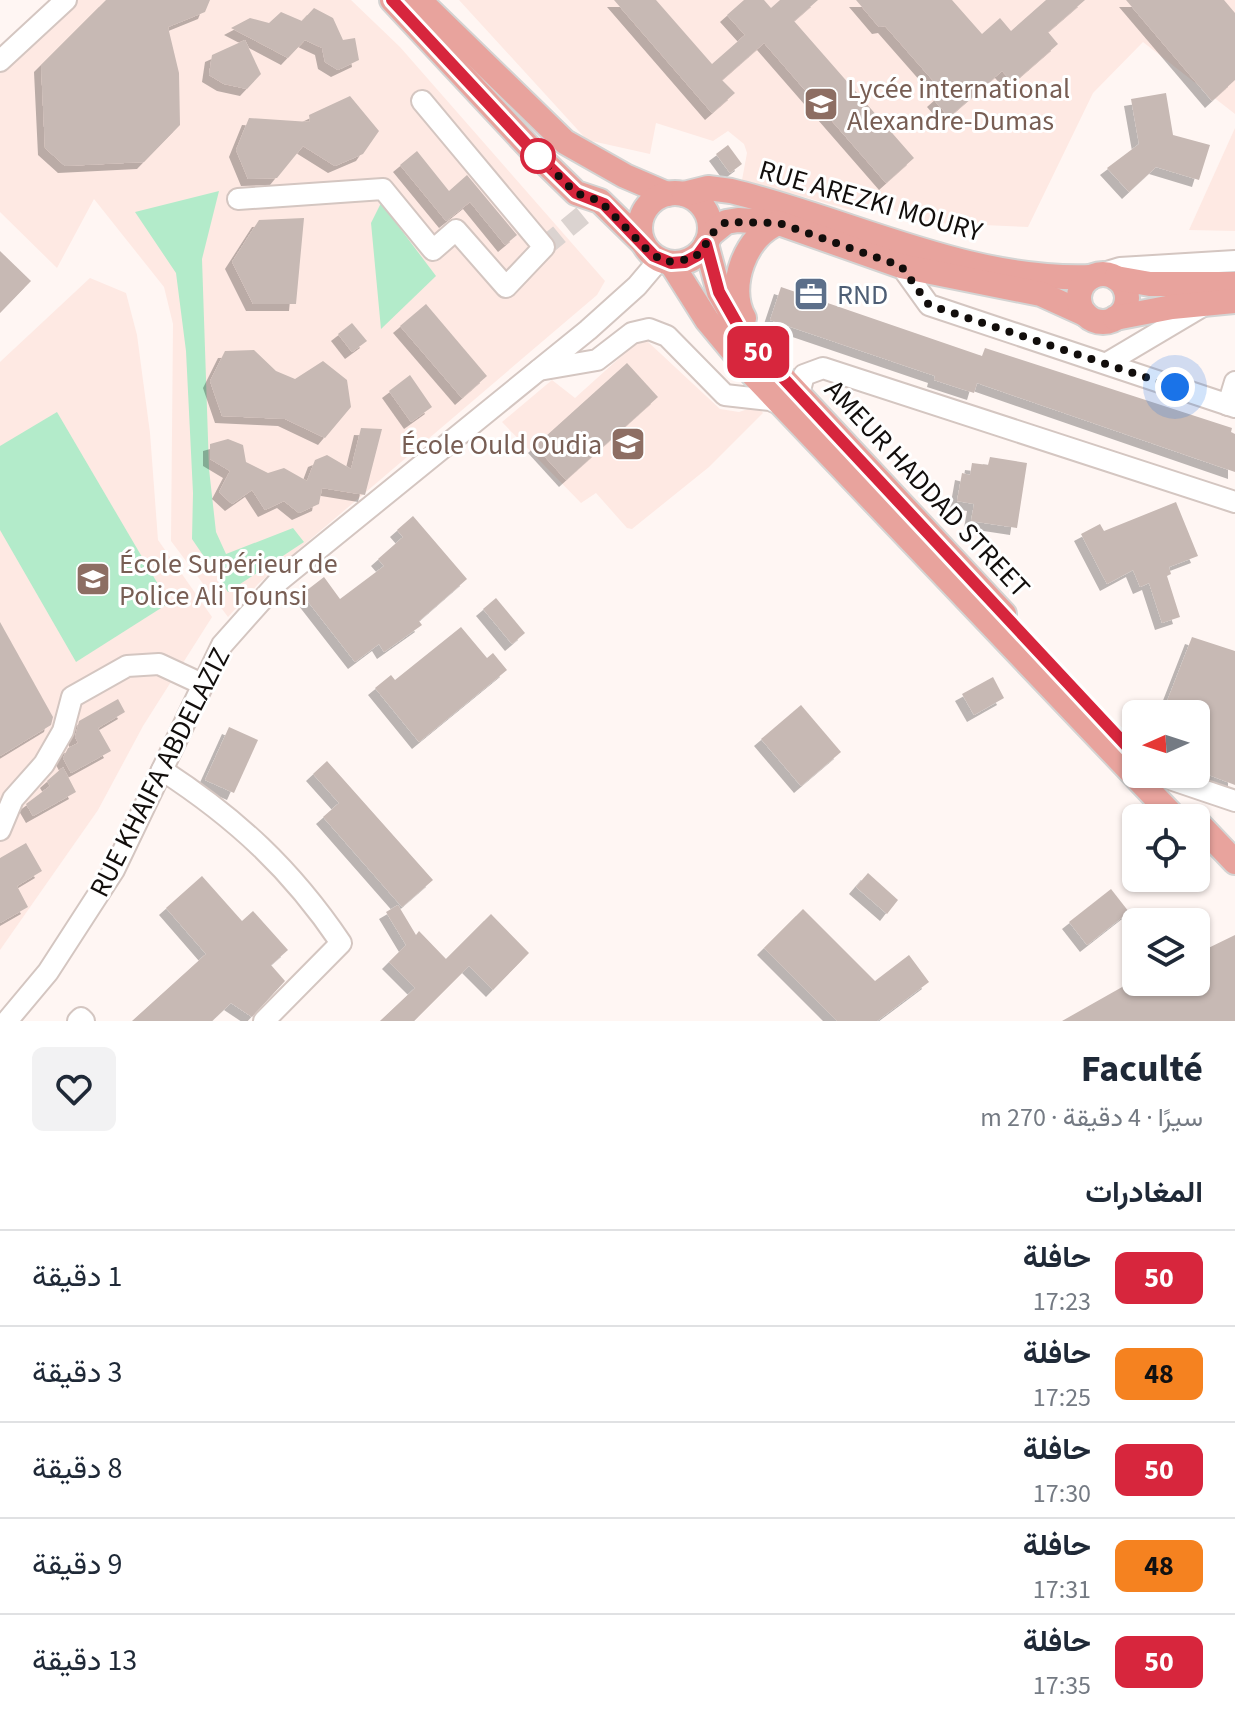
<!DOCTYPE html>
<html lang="ar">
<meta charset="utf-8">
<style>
body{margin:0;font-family:"Source Sans 3",Vazirmatn,sans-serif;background:#f2f2f3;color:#1f2937;direction:rtl;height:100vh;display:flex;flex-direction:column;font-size:30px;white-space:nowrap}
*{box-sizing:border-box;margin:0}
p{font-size:26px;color:#747a83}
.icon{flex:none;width:44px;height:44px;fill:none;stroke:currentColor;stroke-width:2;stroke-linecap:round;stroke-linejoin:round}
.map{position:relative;height:1021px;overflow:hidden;direction:ltr}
.panel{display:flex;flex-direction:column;background:#fff;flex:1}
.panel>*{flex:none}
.badge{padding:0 16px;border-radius:12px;font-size:28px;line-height:52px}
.needle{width:52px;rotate:267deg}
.tools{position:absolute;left:1122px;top:700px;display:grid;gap:16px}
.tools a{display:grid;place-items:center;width:88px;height:88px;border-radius:12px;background:#fff;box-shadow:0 2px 6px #0004;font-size:40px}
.you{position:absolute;width:40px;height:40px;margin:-20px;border:6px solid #fff;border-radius:50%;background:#1a73e8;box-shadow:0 0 0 12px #1a73e833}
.map>.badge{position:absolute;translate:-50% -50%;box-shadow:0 0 0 4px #fff}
h2{padding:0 32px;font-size:30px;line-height:72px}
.round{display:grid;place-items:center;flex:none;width:84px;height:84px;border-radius:12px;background:#f2f2f3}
.overview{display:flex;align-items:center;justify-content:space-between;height:136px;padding:0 32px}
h1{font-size:38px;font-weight:700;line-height:60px}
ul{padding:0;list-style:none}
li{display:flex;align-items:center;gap:24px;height:96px;padding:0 32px;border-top:2px solid #e0e1e3}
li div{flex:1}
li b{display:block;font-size:30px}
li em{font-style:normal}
li .badge{min-width:88px;font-weight:700;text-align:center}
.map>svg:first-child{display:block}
.education{fill:#fee9e3}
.green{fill:#b3ebca}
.building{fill:#c7b9b4;filter:url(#shadow)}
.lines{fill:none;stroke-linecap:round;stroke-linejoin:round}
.minor-tunnel{stroke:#dbd3d0;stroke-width:20;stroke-dasharray:20 10;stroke-linecap:butt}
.minor-casing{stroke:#d4c6c1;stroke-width:24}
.major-casing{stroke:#d4d4d3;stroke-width:28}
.minor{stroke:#fff;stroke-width:20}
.major{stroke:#e8a39d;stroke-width:24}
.line-casing{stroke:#fff;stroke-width:18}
.line{stroke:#d7263d;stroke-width:12}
.walk{stroke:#120e0c;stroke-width:8;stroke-dasharray:0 14.4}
.stop-dot{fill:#fff;stroke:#d7263d;stroke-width:4}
.labels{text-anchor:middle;stroke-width:6;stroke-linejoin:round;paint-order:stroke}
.education-label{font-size:28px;fill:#785e54;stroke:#fff;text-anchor:start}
.street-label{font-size:28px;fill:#120e0c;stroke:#fff}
.service-label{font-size:28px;fill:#4e5e75;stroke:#fff;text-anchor:start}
</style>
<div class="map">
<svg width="1235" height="1021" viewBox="0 0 1235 1021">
<defs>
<filter id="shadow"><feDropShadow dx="-7" dy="7" stdDeviation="0" flood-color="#0004"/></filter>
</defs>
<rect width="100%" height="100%" fill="#fff6f3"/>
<!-- education -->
<g class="education">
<polygon points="73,0 351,0 400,47 605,281 597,295 258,584 228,617 171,541 173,324 164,287 94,199 57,268 0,212 0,73"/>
<polygon points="459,0 1235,0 1235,114 1143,42 1093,93 1028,227 912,222 884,203 851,210 742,180 747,153 744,144 728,131 713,141 656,123 650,154 587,140"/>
<polygon points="1235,128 1235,231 1189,230"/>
<polygon points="90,278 126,293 137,335 150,433 158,540 212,617 143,726 98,810 0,950 0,362"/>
<polygon points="646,340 720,409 739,412 757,406 763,413 709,467 632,529 627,528 596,493 581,503 502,422 552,380 575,398 636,343"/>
</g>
<!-- green -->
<g class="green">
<polygon points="219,191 202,259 209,469 216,532 226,554 293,528 304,542 228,592 192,539 193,493 186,351 176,273 135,212"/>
<polygon points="381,203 436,276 381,329 371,223"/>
<polygon points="57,412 169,603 76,662 0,530 0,446"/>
</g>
<!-- building -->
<g class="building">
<polygon points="106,0 210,0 205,12 168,27 179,73 180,125 144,162 65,166 45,148 41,65"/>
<polygon points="614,0 656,0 712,64 745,35 727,15 744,0 764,0 771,8 780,0 818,0 794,21 914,158 886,183 764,43 722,80 735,93 712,113"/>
<polygon points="856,0 952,0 982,34 1000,18 1011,31 1046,0 1085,0 1048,32 1058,44 1013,83 1002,71 949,117 934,100 943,92 885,26 879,27"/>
<polygon points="1126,0 1224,0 1235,13 1235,80 1212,101"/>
<polygon points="314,8 333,18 343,40 355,38 359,60 338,70 325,62 322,48 305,40 288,58 231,28 250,18 269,23 281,12 302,21"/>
<polygon points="245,40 261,74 247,89 224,84 209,75 212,55"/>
<polygon points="1166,93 1173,135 1210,145 1199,180 1156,167 1129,192 1107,168 1139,144 1131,99"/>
<polygon points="350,96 379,131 363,154 335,166 303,146 277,178 248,179 236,150 249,118 310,122 309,115"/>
<polygon points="728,145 742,164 730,173 716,154"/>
<polygon points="417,151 449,191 467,175 517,235 505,245 470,202 446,221 400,165"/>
<polygon points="304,218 296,304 253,304 232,262 259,220"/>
<polygon points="0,251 31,281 0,313"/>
<polygon points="781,287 982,356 985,348 1232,428 1231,432 1235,434 1235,472 977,383 974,393 934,380 935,376 770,320"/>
<polygon points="426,304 487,376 462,398 400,326"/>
<polygon points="352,323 367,341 352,352 338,334"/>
<polygon points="254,350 276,371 295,379 323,361 347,380 351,407 325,438 285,419 222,416 210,381 225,351"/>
<polygon points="627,363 658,397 566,480 535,446"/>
<polygon points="410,375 432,407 411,422 389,391"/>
<polygon points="361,428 382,429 365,495 322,488 319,504 299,513 284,501 265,510 252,490 232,504 219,492 230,471 210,459 210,444 228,439 243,445 246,462 268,473 284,468 307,481 315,460 327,455 351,469"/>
<polygon points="990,457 1027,463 1017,528 971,521 974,504 957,501 962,473 970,475 972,463 988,465"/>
<polygon points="1176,502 1198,556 1169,567 1171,574 1167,576 1180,617 1162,623 1149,583 1140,587 1133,570 1107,584 1081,534 1100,524 1104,531"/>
<polygon points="413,516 467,579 419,621 422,625 384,652 379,644 355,662 302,594 324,577 340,599 384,566 378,559 403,537 397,530"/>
<polygon points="496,598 525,633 512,644 483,609"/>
<polygon points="0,622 53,717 51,725 0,756"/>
<polygon points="461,627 487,658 493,653 507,670 419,742 375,688 391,675 395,680"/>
<polygon points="1192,637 1235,651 1235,785 1196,770 1196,714 1162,714"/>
<polygon points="993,677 1004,698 974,715 962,694"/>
<polygon points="118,699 125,712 98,728 111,751 71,773 63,758 68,748 78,743 75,737 79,721"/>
<polygon points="801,705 841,752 801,786 761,739"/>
<polygon points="229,727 258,740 234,793 205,780"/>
<polygon points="327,761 433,880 402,907 323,817 339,803 313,774"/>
<polygon points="63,767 76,792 33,816 26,804 50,786 47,781"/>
<polygon points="26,843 42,871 17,886 28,907 0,923 0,858"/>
<polygon points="868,873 898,900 887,914 856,887"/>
<polygon points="202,876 242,921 253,911 288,950 271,965 285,981 252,1017 231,1003 212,1021 132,1021 206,954 166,908"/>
<polygon points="1111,889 1129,912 1087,945 1069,922"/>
<polygon points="398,905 416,935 419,931 446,959 491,914 529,953 493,990 469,966 414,1021 380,1021 415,988 389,962 406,945 386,912"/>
<polygon points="803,909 875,981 909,955 929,982 877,1021 837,1021 764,948"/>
<polygon points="1235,935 1235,1021 1062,1021 1131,982 1196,982 1196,954"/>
</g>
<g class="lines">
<!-- minor-tunnel -->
<polyline class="minor-tunnel" points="544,247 600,201"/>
<!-- minor casing -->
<g class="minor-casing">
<g id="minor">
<polyline points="0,61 66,0"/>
<polyline points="238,199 383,189 433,250 456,230 506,287 544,247 422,101"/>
<polyline points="901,266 929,305 1235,407"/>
<polyline points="1097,275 1120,268 1235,261"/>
<polyline points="1107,363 1203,306"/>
<polyline points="539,370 597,360 632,333 649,329 667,336 725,395 770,400 784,406"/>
<polyline points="799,394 804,375 823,368 1235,502"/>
<polyline points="1228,405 1235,382"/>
<path d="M162,770C236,818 291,869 341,943L264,1021"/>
<polyline points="1155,774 1235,801"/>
<polyline points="0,830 13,799 44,764 63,731 72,697 127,666 159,664 202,684"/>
<polyline points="7,1021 48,972 114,870 222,645 279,581 588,330 637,286 659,260"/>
<polyline points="78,1021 81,1018 84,1021"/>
</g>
</g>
<!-- major casing -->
<g class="major-casing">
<g id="major">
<polyline points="392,0 530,148 576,193 600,201 642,242"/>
<polyline points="419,0 565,142 625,176 667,194"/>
<circle cx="675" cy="228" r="35"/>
<path d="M684,194L708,188L731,191C848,219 968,282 1091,277"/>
<polyline points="710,235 726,222 738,220 779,223 901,266 1041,294 1085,314"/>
<polyline points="706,244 719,292 744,336 1004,614"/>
<polyline points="671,263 707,320 747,368 1175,818"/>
<circle cx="1103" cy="298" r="24"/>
<polyline points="1116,278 1150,284 1235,284"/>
<path d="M744,318C726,287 746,234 779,223"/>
<polyline points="1115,318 1172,307 1235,301"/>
<polyline points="1196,821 1235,862"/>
</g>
</g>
<!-- minor -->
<use href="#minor" class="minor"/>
<!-- major -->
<use href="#major" class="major"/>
</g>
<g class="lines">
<!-- line casing -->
<g class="line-casing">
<polyline id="line" points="392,0 530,148 576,193 604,204 654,256 671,263 685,262 698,255 706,244 719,292 744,336 1136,756"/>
</g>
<!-- line -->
<use href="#line" class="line"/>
<!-- walk -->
<polyline class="walk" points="538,156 576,193 600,201 649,252 665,262 692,259 703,250 710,235 726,222 779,223 901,266 929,305 1175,387"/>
</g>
<!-- icons -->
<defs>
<g id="school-square" transform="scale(1.8)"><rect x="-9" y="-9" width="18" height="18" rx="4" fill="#8d6e63" stroke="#fff"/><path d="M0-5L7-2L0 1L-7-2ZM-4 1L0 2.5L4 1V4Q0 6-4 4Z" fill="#fff"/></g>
<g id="office-square" transform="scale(1.8)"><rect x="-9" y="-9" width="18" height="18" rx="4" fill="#5c6f8a" stroke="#fff"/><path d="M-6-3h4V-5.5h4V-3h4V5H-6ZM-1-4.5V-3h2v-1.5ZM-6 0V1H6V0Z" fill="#fff"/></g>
<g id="university-square" transform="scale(1.8)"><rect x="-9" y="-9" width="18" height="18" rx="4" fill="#8d6e63" stroke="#fff"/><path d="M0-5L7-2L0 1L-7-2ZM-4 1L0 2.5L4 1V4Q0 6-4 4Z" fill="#fff"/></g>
</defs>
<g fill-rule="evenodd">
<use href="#school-square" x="821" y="104"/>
<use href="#office-square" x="811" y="294"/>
<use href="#school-square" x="628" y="444"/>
<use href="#university-square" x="93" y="579"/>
</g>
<!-- markers -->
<circle class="stop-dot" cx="538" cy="156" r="16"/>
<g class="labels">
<!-- education labels -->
<g class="education-label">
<text x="847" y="98">Lycée international<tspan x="847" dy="32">Alexandre-Dumas</tspan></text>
<text x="602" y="454" text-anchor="end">École Ould Oudia</text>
<text x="119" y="573">École Supérieur de<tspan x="119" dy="32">Police Ali Tounsi</tspan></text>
</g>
<!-- street labels -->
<g class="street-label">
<text transform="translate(871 200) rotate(16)" y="10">RUE AREZKI MOURY</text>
<text transform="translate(928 488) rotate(47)" y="10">AMEUR HADDAD STREET</text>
<text transform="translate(159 772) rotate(-63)" y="10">RUE KHAIFA ABDELAZIZ</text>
</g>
<!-- service labels -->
<g class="service-label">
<text x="837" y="304">RND</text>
</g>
</g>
</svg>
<div class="tools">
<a><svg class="needle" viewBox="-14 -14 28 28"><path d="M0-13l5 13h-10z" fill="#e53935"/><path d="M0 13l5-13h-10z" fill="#747a83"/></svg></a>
<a><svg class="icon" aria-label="locate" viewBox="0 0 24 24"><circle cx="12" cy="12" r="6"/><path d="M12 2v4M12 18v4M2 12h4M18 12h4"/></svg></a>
<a><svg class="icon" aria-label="layers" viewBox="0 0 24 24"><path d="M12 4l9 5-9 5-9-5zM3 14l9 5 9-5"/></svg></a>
</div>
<div class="you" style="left:1175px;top:387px"></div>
<b class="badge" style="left:758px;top:352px;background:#d7263d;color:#fff">50</b>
</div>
<section class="panel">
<div class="overview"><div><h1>Faculté</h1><p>سيرًا · 4 دقيقة · 270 m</p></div><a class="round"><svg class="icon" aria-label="heart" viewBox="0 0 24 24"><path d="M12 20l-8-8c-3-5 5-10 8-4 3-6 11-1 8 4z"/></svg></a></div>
<h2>المغادرات</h2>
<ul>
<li><span class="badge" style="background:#d7263d;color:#fff">50</span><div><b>حافلة</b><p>17:23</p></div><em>1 دقيقة</em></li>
<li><span class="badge" style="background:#f58220;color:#111">48</span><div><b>حافلة</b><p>17:25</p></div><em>3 دقيقة</em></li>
<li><span class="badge" style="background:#d7263d;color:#fff">50</span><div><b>حافلة</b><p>17:30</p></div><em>8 دقيقة</em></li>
<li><span class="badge" style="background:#f58220;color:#111">48</span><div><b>حافلة</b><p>17:31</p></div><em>9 دقيقة</em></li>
<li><span class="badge" style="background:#d7263d;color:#fff">50</span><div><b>حافلة</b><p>17:35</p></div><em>13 دقيقة</em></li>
</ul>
</section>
